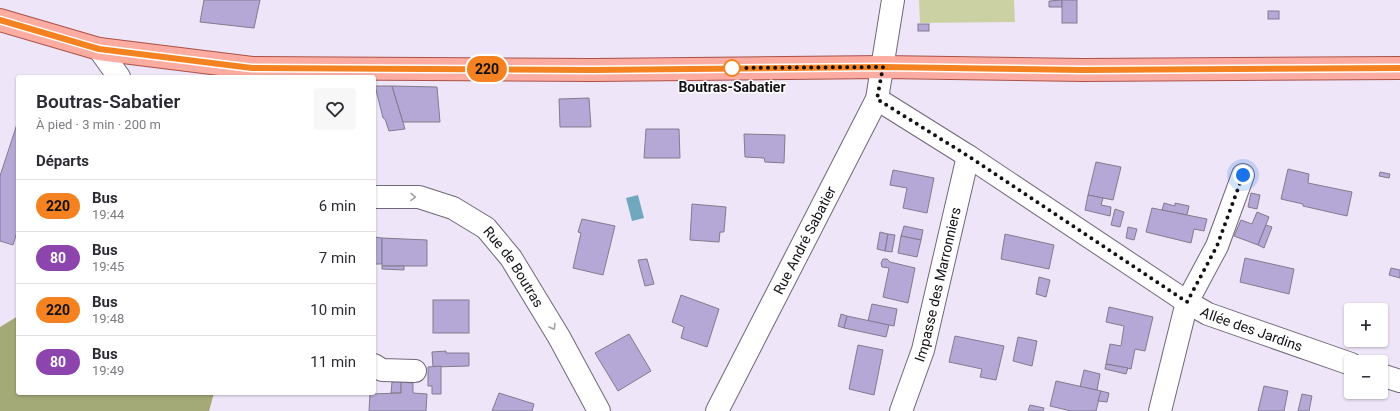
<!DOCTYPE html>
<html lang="fr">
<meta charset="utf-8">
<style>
body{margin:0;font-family:Roboto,sans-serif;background:#f7f7f7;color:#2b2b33;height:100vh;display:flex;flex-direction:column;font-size:15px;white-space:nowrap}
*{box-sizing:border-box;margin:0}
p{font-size:13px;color:#7c7c81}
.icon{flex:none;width:22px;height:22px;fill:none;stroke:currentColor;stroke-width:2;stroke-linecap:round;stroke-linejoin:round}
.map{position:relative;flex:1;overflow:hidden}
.sheet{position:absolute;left:16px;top:75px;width:360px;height:320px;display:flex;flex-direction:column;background:#fff;border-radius:4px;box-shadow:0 1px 3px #0004}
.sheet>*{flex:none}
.badge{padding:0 8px;border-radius:13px;font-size:14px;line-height:26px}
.tools{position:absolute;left:1344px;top:303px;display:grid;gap:8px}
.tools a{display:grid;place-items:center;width:44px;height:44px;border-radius:4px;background:#fff;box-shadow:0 1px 3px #0004;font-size:20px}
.you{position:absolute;width:20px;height:20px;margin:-10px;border:3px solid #fff;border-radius:50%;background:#1a73e8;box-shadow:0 0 0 6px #1a73e833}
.map>.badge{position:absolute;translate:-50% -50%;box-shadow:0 0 0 2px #fff}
h2{padding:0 20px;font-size:15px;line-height:36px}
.round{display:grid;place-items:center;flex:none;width:42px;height:42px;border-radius:4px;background:#f7f7f7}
.headline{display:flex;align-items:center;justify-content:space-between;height:68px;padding:0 20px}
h1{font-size:19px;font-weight:600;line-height:30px}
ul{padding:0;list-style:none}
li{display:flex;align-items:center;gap:12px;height:52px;padding:0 20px;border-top:1px solid #e1e1e2}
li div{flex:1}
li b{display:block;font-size:15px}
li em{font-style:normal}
li .badge{min-width:44px;font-weight:700;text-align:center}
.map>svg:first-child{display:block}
.green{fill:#ccd1a4}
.forest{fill:#a4a978}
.water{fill:#71a8c0}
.building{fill:#b5a7d6;stroke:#817c8e}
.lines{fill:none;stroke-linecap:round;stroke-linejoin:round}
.minor-casing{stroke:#706778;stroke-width:24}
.primary-casing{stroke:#aa5148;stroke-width:24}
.minor{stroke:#fff;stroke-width:22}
.primary{stroke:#fdaca1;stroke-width:22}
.oneway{stroke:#a1a0a2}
.line-casing{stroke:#fff;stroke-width:9}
.line{stroke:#f58220;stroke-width:6}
.walk{stroke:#141117;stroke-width:4;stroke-dasharray:0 7.2}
.stop-dot{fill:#fff;stroke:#f58220;stroke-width:2}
.labels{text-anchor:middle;stroke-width:3;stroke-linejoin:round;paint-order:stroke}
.stop-label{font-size:14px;font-weight:bold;fill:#141117;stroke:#fff}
.street-label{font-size:14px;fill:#141117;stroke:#fff}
</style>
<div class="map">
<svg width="1400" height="411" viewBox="0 0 1400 411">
<rect width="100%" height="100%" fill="#efe5f8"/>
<!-- green -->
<polygon class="green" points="919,0 1014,0 1015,22 920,23"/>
<!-- forest -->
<polygon class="forest" points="18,316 18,393 214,393 209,411 0,411 0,327"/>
<!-- water -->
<polygon class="water" points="638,195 644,218 632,221 626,198"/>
<!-- building -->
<g class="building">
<polygon points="204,0 260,0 254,28 200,22"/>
<polygon points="1062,0 1062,7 1049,7 1049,1"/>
<rect x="1062" y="0" width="15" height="23"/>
<rect x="1268" y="11" width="11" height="8"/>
<rect x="918" y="24" width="11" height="7"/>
<polygon points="375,86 392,86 405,129 389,131 385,119 383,118"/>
<polygon points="392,86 437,87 440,122 403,122"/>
<polygon points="589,98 591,127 560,127 559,99"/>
<polygon points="18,121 18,229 13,245 0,241 0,176"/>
<polygon points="646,129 679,129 680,158 644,158"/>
<polygon points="744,134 785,135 784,163 765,162 764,158 745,157"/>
<polygon points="1096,162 1121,167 1113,200 1088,195"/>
<polygon points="1288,169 1309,174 1308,183 1352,192 1347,216 1303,206 1303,204 1281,199"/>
<polygon points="893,170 934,178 927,213 903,208 907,188 890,185"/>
<polygon points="1380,172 1390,174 1389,178 1379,176"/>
<polygon points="1251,193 1260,195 1257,209 1248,207"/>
<polygon points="1088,195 1103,198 1101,205 1111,207 1110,216 1085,210"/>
<polygon points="1164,203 1175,206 1175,203 1189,206 1187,215 1162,210"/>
<polygon points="692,204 726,207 724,232 720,232 719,242 690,240"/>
<polygon points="1152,208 1207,219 1204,231 1194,229 1191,243 1146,232"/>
<polygon points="1115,209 1124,212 1120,227 1111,225"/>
<polygon points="1257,212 1269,217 1258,245 1234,236 1241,220 1252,224"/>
<polygon points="582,219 615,226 603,275 573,268 581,233 578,232"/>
<polygon points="1266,225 1272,227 1264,248 1258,245"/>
<polygon points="904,226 923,230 921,240 901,236"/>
<polygon points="1128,227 1137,229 1134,240 1126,238"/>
<polygon points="880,232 888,234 885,251 877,249"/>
<polygon points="888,234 895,235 892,252 885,251"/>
<polygon points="1005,234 1054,245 1049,269 1001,259"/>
<polygon points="901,236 921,240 917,257 898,253"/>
<polygon points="374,237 382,238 382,264 374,264"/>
<polygon points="382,238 427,240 427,266 382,266"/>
<polygon points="1245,258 1294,269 1289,294 1240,282"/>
<polygon points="647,259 654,284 645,286 638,260"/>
<polygon points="883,259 887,259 890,262 915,268 908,303 883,297 889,268 882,267 881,263"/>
<polygon points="382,266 404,266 404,270 382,269"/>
<polygon points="1391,268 1400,270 1400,278 1389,275"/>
<polygon points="1039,277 1050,280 1046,297 1036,294"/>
<polygon points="681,295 719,309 707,347 681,338 684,327 672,322"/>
<rect x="433" y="300" width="36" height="33"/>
<polygon points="872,304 897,309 894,326 868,321"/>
<polygon points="1109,307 1153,317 1145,351 1135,349 1131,369 1106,364 1110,344 1121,346 1124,326 1106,322"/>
<polygon points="841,314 847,316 844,328 838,326"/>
<polygon points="847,316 889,325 886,337 844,328"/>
<polygon points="629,334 651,371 618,391 595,353"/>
<polygon points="955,336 1004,346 996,380 980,377 982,369 949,362"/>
<polygon points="1018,337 1037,341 1032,366 1013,361"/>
<polygon points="858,345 883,350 874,395 849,389"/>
<polygon points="446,351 446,353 469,353 469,366 433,367 432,352"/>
<polygon points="1106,364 1128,368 1126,374 1105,369"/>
<polygon points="441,366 441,394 432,394 432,386 428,386 428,367"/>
<polygon points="1084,370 1100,374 1097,390 1080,387"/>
<polygon points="1056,381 1101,391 1096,411 1071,411 1050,406"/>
<polygon points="392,382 401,382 401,393 391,393"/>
<polygon points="401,382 413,383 413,393 427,394 426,411 369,411 370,394 401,393"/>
<polygon points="1264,386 1288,391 1284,411 1258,411"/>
<polygon points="1101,391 1109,393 1107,402 1098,401"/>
<polygon points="499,393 534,404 532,411 492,411"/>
<polygon points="1302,394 1312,396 1309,411 1298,411"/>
<polygon points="1030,405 1044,408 1043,411 1028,411"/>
</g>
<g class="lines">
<!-- minor casing -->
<g class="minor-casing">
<g id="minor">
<polyline points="99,49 119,77"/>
<path id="s1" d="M877,99L968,156L1187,302L1208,314L1351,364"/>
<path id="s2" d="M374,197H419L453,208L486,228L511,258L559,337L599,411"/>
<polyline points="374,365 382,370 415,371"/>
<polyline points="1381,375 1400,381"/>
<path id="s3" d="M717,411L877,99L893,0"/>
<path id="s4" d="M901,411L923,350L968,156"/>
<polyline points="1160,411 1187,302 1217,246 1243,175"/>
</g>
</g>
<!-- primary casing -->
<g class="primary-casing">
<polyline id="primary" points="0,20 99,49 252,68 593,70 883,67 1083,70 1400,68"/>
</g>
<!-- minor -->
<use href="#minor" class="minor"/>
<!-- primary -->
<use href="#primary" class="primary"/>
</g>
<!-- one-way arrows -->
<defs><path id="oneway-chevron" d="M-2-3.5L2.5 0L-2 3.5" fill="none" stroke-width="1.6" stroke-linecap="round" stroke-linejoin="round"/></defs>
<g class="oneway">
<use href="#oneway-chevron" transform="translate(413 197) rotate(1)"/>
<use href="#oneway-chevron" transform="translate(553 327) rotate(59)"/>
</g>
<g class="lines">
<!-- line casing -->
<g class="line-casing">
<polyline id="line" points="0,20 99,49 252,68 593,70 883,67 1083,70 1400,68"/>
</g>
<!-- line -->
<use href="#line" class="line"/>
<!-- walk -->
<polyline class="walk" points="732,68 883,67 877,99 968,156 1187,302 1217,246 1243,175"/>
</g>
<!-- markers -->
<circle class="stop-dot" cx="732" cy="68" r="8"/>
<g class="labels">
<!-- stop labels -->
<g class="stop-label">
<text x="732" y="92">Boutras-Sabatier</text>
</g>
<!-- street labels -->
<g class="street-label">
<text dy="5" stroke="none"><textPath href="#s3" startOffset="192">Rue André Sabatier</textPath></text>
<text dy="5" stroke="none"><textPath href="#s2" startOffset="167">Rue de Boutras</textPath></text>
<text dy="5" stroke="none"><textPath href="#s4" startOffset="132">Impasse des Marronniers</textPath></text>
<text dy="5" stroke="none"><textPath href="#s1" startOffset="441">Allée des Jardins</textPath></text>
</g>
</g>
</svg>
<div class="tools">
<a>+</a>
<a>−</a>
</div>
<div class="you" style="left:1243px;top:175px"></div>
<b class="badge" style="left:487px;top:69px;background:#f58220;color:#111">220</b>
<section class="sheet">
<div class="headline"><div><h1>Boutras-Sabatier</h1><p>À pied · 3 min · 200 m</p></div><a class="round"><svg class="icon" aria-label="heart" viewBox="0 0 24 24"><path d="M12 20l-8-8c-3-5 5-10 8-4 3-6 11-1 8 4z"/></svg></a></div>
<h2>Départs</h2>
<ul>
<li><span class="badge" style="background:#f58220;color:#111">220</span><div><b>Bus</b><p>19:44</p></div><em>6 min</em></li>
<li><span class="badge" style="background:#8e44ad;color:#fff">80</span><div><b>Bus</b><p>19:45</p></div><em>7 min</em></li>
<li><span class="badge" style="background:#f58220;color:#111">220</span><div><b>Bus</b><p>19:48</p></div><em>10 min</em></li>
<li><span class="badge" style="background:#8e44ad;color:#fff">80</span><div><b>Bus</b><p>19:49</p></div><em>11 min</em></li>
</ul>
</section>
</div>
